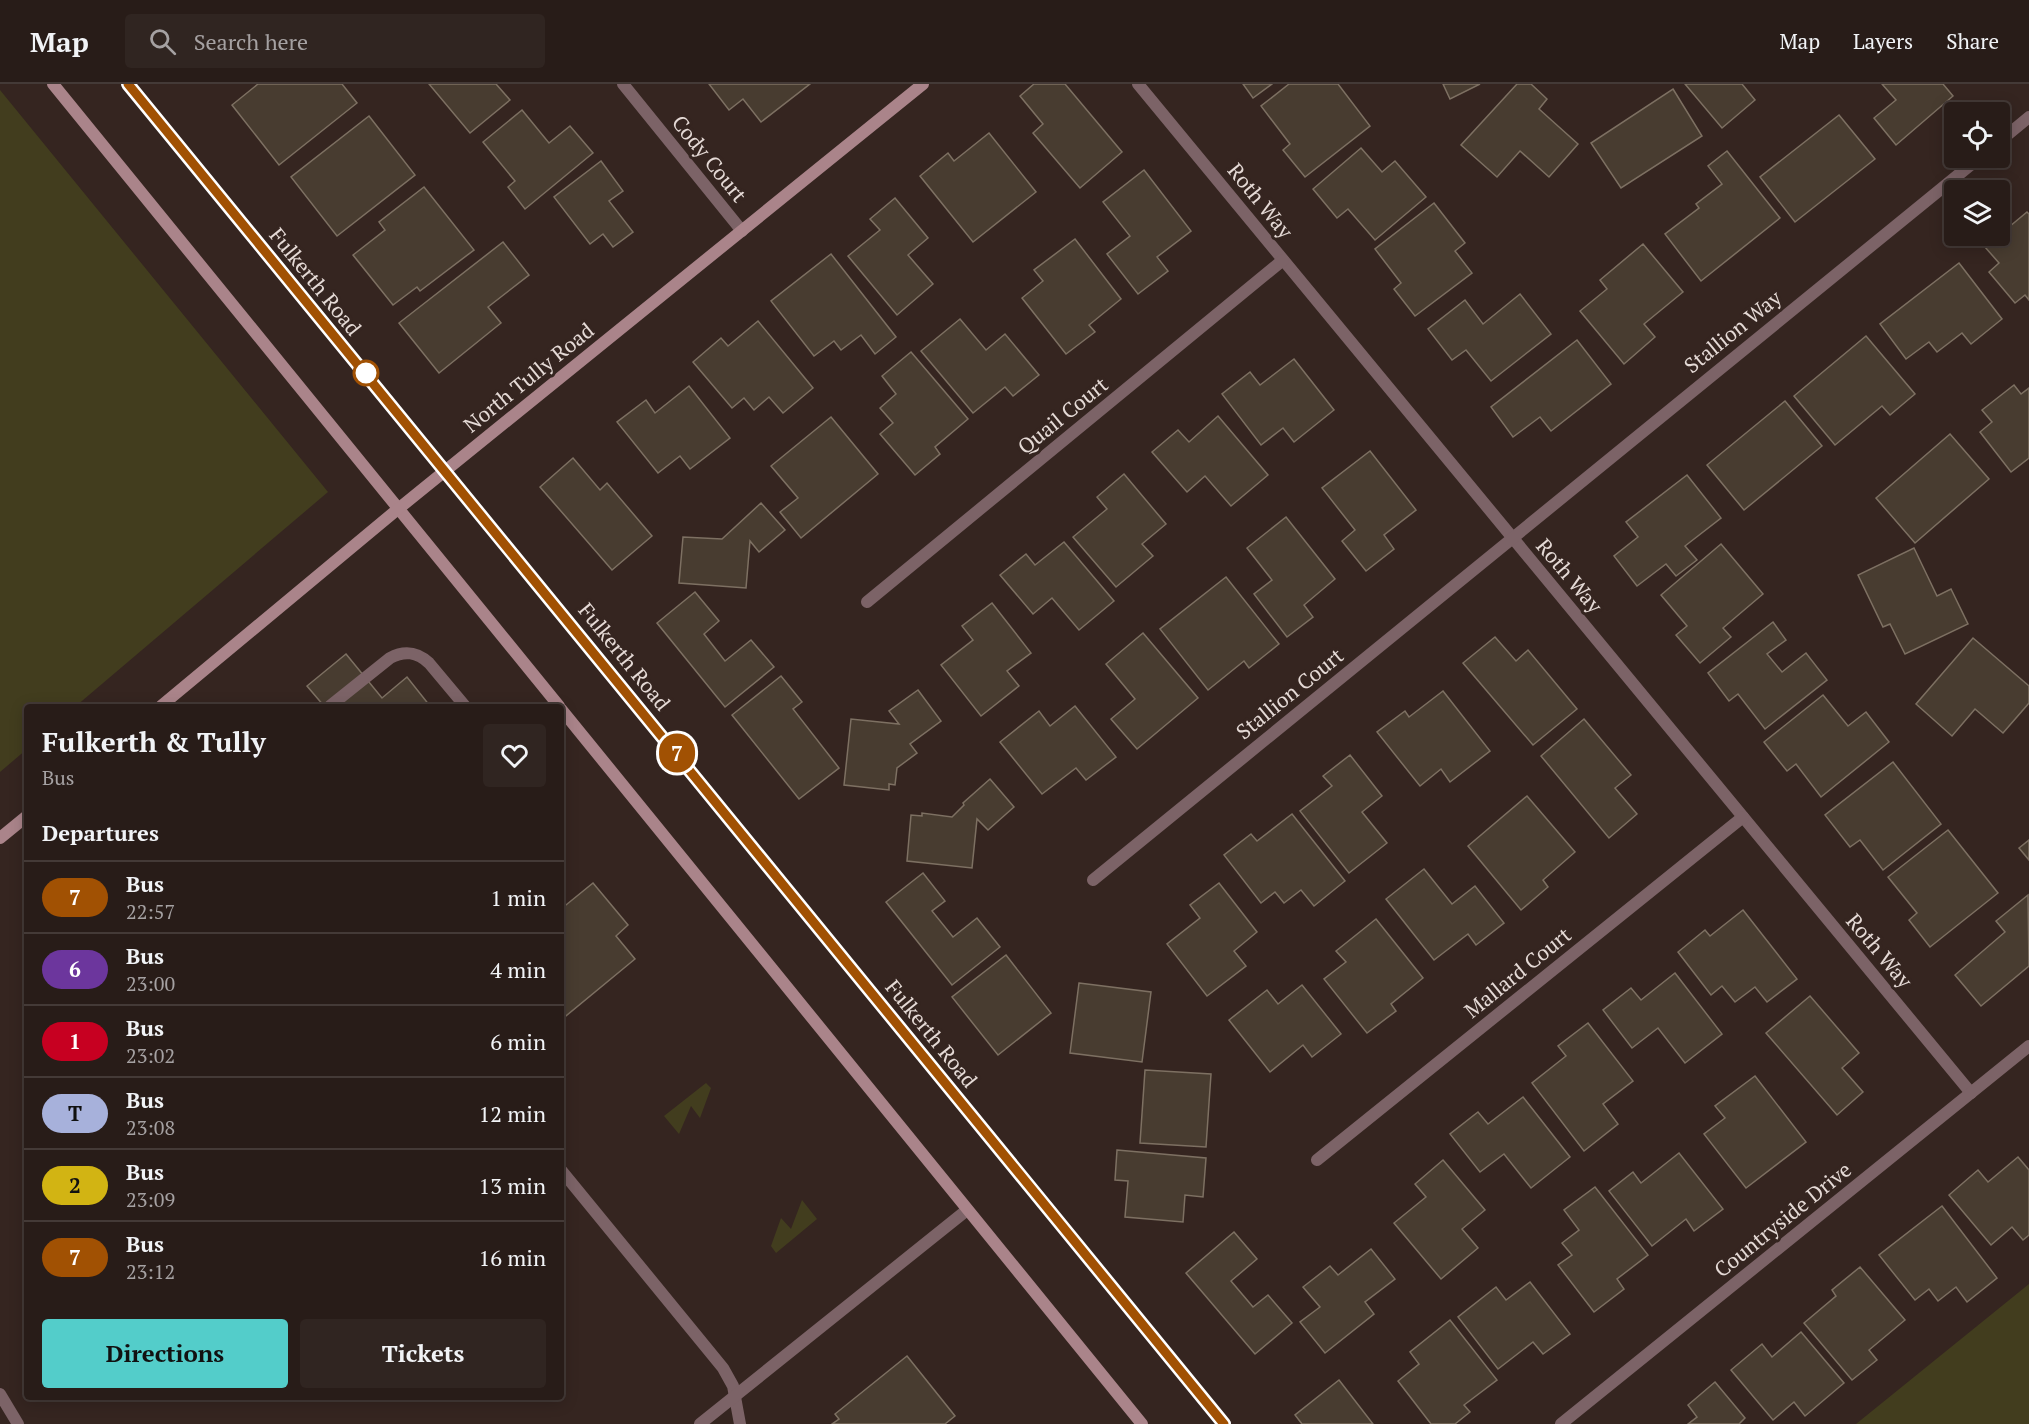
<!DOCTYPE html>
<style>
body{margin:0;font-family:"PT Serif",serif;background:#302521;color:#f1f3f6;height:100vh;display:flex;flex-direction:column;font-size:22px;white-space:nowrap}
*{box-sizing:border-box;margin:0}
p{font-size:20px;color:#a5a1a2}
.icon{flex:none;width:33px;height:33px;fill:none;stroke:currentColor;stroke-width:2;stroke-linecap:round;stroke-linejoin:round}
.map{position:relative;flex:1;overflow:hidden}
.sheet{position:absolute;left:24px;top:620px;width:540px;height:696px;display:flex;flex-direction:column;background:#281c18;border-radius:6px;box-shadow:0 3px 15px #0003,0 0 0 2px #443a37}
.sheet>*{flex:none}
.badge{padding:0 12px;border-radius:20px;font-size:21px;line-height:39px}
.fabs{position:absolute;left:1944px;top:18px;display:grid;gap:12px}
.fabs a{display:grid;place-items:center;width:66px;height:66px;border-radius:6px;background:#281c18;box-shadow:0 3px 15px #0003,0 0 0 2px #443a37;font-size:30px}
.map>.badge{position:absolute;translate:-50% -50%;box-shadow:0 0 0 3px #fff}
h2{padding:0 18px;font-size:22px;line-height:54px}
.round{display:grid;place-items:center;flex:none;width:63px;height:63px;border-radius:6px;background:#302521}
.summary{display:flex;align-items:center;justify-content:space-between;height:102px;padding:0 18px}
h1{font-size:28px;font-weight:800;line-height:45px}
.action{display:flex;gap:12px;margin-top:auto;padding:12px 18px}
.action a{flex:1;height:69px;border-radius:6px;background:#53cdca;color:#111;font-size:24px;font-weight:800;line-height:69px;text-align:center}
.action a+a{background:#302521;color:#f1f3f6}
ul{padding:0;list-style:none}
li{display:flex;align-items:center;gap:18px;height:72px;padding:0 18px;border-top:2px solid #443a37}
li div{flex:1}
li b{display:block;font-size:22px}
li em{font-style:normal}
li .badge{min-width:66px;font-weight:700;text-align:center}
header{display:flex;align-items:center;gap:36px;box-sizing:border-box;height:84px;padding:0 30px;background:#281c18;border-bottom:2px solid #443a37}
header strong{font-size:28px}
nav{display:flex;gap:33px;margin-inline-start:auto;font-size:21px}
.search{width:420px;height:54px;background:#302521;display:flex;align-items:center;gap:15px;box-sizing:border-box;padding:0 21px;border-radius:6px;color:#a5a1a2;font-size:22px}
.map>svg:first-child{display:block}
.green{fill:#423d1e}
.building{fill:#483c30;stroke:#7d7062;stroke-width:1.5}
.lines{fill:none;stroke-linecap:round;stroke-linejoin:round}
.lane{stroke:#7c6367;stroke-width:12}
.street{stroke:#7c6367;stroke-width:12}
.secondary{stroke:#aa848a;stroke-width:12}
.line-casing{stroke:#fff;stroke-width:14}
.line{stroke:#a15103;stroke-width:9}
.stop-dot{fill:#fff;stroke:#a15103;stroke-width:3}
.labels{text-anchor:middle;stroke-width:6;stroke-linejoin:round;paint-order:stroke}
.street-label{font-size:21px;fill:#e5dad6;stroke:#352520}
</style>
<header>
<strong>Map</strong>
<div class="search"><svg class="icon" aria-label="search" viewBox="0 0 24 24"><circle cx="10" cy="10" r="6"/><path d="M15 15l6 6"/></svg>Search here</div>
<nav><a>Map</a><a>Layers</a><a>Share</a></nav>
</header>
<div class="map">
<svg width="2029" height="1340" viewBox="0 0 2029 1340">
<rect width="100%" height="100%" fill="#352520"/>
<!-- green -->
<g class="green">
<polygon points="0,6 328,408 76,622 27,622 27,665 0,688"/>
<polygon points="706,999 711,1004 700,1034 691,1022 679,1050 664,1032"/>
<polygon points="802,1116 817,1135 776,1169 771,1162 781,1134 791,1145"/>
<polygon points="2029,1200 2029,1340 1856,1340"/>
</g>
<!-- building -->
<g class="building">
<polygon points="258,0 342,0 357,19 279,81 232,21"/>
<polygon points="429,0 496,0 510,16 470,49"/>
<polygon points="709,0 810,0 761,38 743,15 729,26"/>
<polygon points="1034,0 1065,0 1122,68 1080,104 1033,49 1043,40 1020,12"/>
<polygon points="1243,0 1272,0 1253,14"/>
<polygon points="1289,0 1338,0 1370,42 1305,93 1283,66 1290,60 1261,22"/>
<polygon points="1443,0 1480,0 1450,15"/>
<polygon points="1517,0 1531,0 1547,15 1539,25 1578,60 1549,93 1520,67 1497,93 1461,61"/>
<polygon points="1685,0 1742,0 1755,16 1722,44"/>
<polygon points="1882,0 1943,0 1953,12 1896,61 1874,34 1896,16"/>
<polygon points="1673,5 1702,52 1621,104 1591,59"/>
<polygon points="522,26 549,59 570,42 593,69 525,125 508,103 515,97 483,58"/>
<polygon points="1839,31 1875,75 1795,138 1760,93"/>
<polygon points="369,32 415,91 337,152 291,93"/>
<polygon points="989,49 1036,108 973,158 920,92 948,69 954,77"/>
<polygon points="1361,64 1382,88 1395,77 1426,113 1375,156 1348,125 1337,134 1313,105"/>
<polygon points="1727,67 1780,134 1701,197 1665,150 1699,124 1696,120 1722,100 1708,82"/>
<polygon points="601,77 623,107 609,117 633,148 613,163 603,150 590,160 554,113"/>
<polygon points="1144,86 1191,147 1157,173 1168,187 1138,210 1107,170 1130,152 1103,118"/>
<polygon points="424,103 474,166 420,207 417,203 393,221 353,171 385,146 379,138"/>
<polygon points="895,114 928,154 908,171 933,200 897,231 848,172 880,146 870,135"/>
<polygon points="1434,119 1465,159 1455,167 1472,189 1415,232 1394,205 1401,199 1375,165"/>
<polygon points="2027,128 2029,130 2029,216 2025,211 2015,219 1989,188 1999,179 1985,163"/>
<polygon points="1075,155 1121,215 1089,241 1095,248 1066,270 1022,214 1043,197 1034,186"/>
<polygon points="503,158 529,191 488,223 501,239 439,289 399,239"/>
<polygon points="1643,160 1683,208 1644,240 1655,253 1624,280 1580,227 1607,205 1600,196"/>
<polygon points="831,170 896,253 875,270 861,251 841,266 834,257 814,272 771,217"/>
<polygon points="1959,179 2002,235 1971,260 1962,249 1937,268 1929,258 1906,275 1880,240"/>
<polygon points="1520,210 1551,250 1491,297 1466,266 1452,276 1428,245 1465,216 1483,240"/>
<polygon points="960,235 986,266 1005,250 1039,291 1013,312 1005,303 973,329 921,267"/>
<polygon points="758,237 813,304 783,329 769,313 754,326 744,314 732,324 693,278 721,254 728,262"/>
<polygon points="1866,252 1915,310 1890,331 1882,322 1835,361 1794,312"/>
<polygon points="1577,256 1611,300 1551,347 1540,333 1513,353 1491,323"/>
<polygon points="911,268 968,335 935,363 940,370 915,391 880,350 893,339 880,324 896,310 882,292"/>
<polygon points="1294,275 1334,326 1294,358 1283,344 1261,361 1222,310 1250,288 1260,301"/>
<polygon points="2014,301 2021,310 2029,304 2029,374 2011,388 1980,348 1992,338 1982,326"/>
<polygon points="689,302 730,354 690,385 680,372 658,389 617,338 646,316 655,329"/>
<polygon points="1785,317 1822,362 1744,426 1707,381"/>
<polygon points="1218,332 1268,391 1231,422 1205,392 1187,408 1152,368 1178,346 1189,358"/>
<polygon points="831,333 878,390 801,454 780,428 798,414 771,382"/>
<polygon points="1950,350 1989,395 1915,459 1876,414"/>
<polygon points="1370,367 1416,426 1384,451 1394,465 1366,487 1342,457 1355,446 1322,404"/>
<polygon points="573,374 600,406 607,399 652,452 612,486 540,403"/>
<polygon points="1124,390 1166,440 1142,460 1153,472 1116,503 1073,453 1107,425 1097,413"/>
<polygon points="1687,391 1721,434 1685,462 1697,476 1676,492 1666,480 1637,502 1614,472 1638,453 1626,438"/>
<polygon points="761,419 785,446 759,468 750,457 746,504 679,499 683,453 722,455"/>
<polygon points="1286,433 1335,495 1304,521 1313,533 1287,553 1254,510 1272,496 1247,464"/>
<polygon points="1064,458 1114,517 1079,546 1052,514 1033,530 1000,491 1026,470 1035,481"/>
<polygon points="1721,460 1763,510 1723,544 1731,553 1700,579 1676,551 1687,542 1661,511"/>
<polygon points="1914,464 1937,512 1951,505 1968,540 1905,570 1890,540 1883,543 1858,491"/>
<polygon points="1226,493 1279,560 1249,584 1244,577 1208,606 1160,545"/>
<polygon points="695,508 719,537 704,550 725,577 751,556 774,583 725,623 657,539"/>
<polygon points="992,519 1031,569 1007,587 1019,602 981,632 941,581 973,556 962,542"/>
<polygon points="1773,538 1786,556 1767,570 1782,588 1806,569 1827,596 1765,645 1738,610 1729,617 1708,589"/>
<polygon points="1143,549 1198,614 1137,665 1111,635 1135,615 1106,580"/>
<polygon points="1495,553 1516,577 1528,566 1577,625 1533,661 1463,579"/>
<polygon points="1973,554 2029,602 2029,619 2003,649 1975,625 1952,652 1916,620"/>
<polygon points="346,570 382,614 407,593 430,622 324,622 307,602"/>
<polygon points="781,592 802,618 793,625 839,684 799,715 732,631"/>
<polygon points="918,606 941,637 910,660 917,669 897,684 895,701 889,700 889,706 844,701 851,635 899,640 889,627"/>
<polygon points="1443,607 1490,667 1450,698 1441,685 1420,702 1377,648 1405,627 1409,633"/>
<polygon points="1823,611 1848,642 1866,628 1889,658 1821,713 1796,680 1787,687 1764,658"/>
<polygon points="1075,622 1116,673 1086,696 1076,684 1042,710 1000,658 1039,627 1050,642"/>
<polygon points="1584,635 1631,691 1615,704 1637,730 1609,754 1541,672"/>
<polygon points="1350,671 1382,712 1362,728 1387,759 1349,789 1300,727 1332,702 1323,692"/>
<polygon points="1893,678 1941,740 1883,786 1860,756 1850,763 1825,731"/>
<polygon points="990,695 1014,723 988,746 977,735 972,784 907,777 911,731 922,732 922,729 952,733 964,721 963,719"/>
<polygon points="1527,712 1575,768 1543,796 1548,803 1521,826 1468,762"/>
<polygon points="1292,730 1345,797 1314,822 1301,806 1284,819 1275,808 1261,819 1224,771 1251,750 1257,757"/>
<polygon points="1948,746 1998,809 1930,863 1909,836 1917,829 1888,793"/>
<polygon points="2029,756 2029,776 2019,764"/>
<polygon points="1424,785 1452,820 1475,802 1504,839 1476,861 1468,850 1434,876 1386,815"/>
<polygon points="923,789 945,817 932,827 953,853 977,834 1000,863 952,901 886,818"/>
<polygon points="593,799 628,841 616,852 635,875 561,936 561,825"/>
<polygon points="1219,799 1257,848 1234,867 1246,882 1207,912 1167,860 1200,834 1190,821"/>
<polygon points="2028,811 2029,882 1981,922 1955,891 2005,848 1996,837"/>
<polygon points="1743,826 1797,895 1767,918 1755,903 1735,918 1722,902 1711,911 1678,868 1705,846 1710,852"/>
<polygon points="1376,835 1423,894 1391,920 1396,927 1367,949 1324,895 1346,878 1336,867"/>
<polygon points="1006,871 1051,929 998,971 952,913"/>
<polygon points="1675,889 1722,950 1685,979 1658,944 1632,964 1603,926 1631,904 1641,916"/>
<polygon points="1079,899 1151,908 1142,978 1070,969"/>
<polygon points="1302,901 1341,950 1312,973 1303,961 1270,988 1229,936 1267,906 1278,920"/>
<polygon points="1810,912 1859,969 1842,984 1863,1008 1837,1031 1766,949"/>
<polygon points="1588,939 1633,997 1603,1020 1618,1040 1584,1067 1532,999 1566,972 1558,962"/>
<polygon points="1145,986 1211,990 1206,1063 1140,1059"/>
<polygon points="1755,992 1806,1058 1746,1104 1704,1050 1725,1034 1715,1022"/>
<polygon points="1523,1013 1570,1073 1531,1104 1504,1070 1480,1088 1450,1050 1478,1028 1488,1040"/>
<polygon points="1117,1066 1206,1074 1203,1113 1185,1111 1183,1138 1125,1133 1128,1097 1115,1096"/>
<polygon points="1679,1069 1723,1125 1694,1147 1686,1135 1652,1162 1609,1107 1633,1088 1641,1099"/>
<polygon points="2018,1073 2029,1086 2029,1151 2023,1156 2012,1143 1991,1161 1949,1111 1978,1086 1988,1098"/>
<polygon points="1443,1076 1485,1126 1462,1145 1478,1164 1441,1195 1394,1139 1426,1113 1415,1100"/>
<polygon points="1595,1103 1648,1171 1617,1195 1624,1205 1594,1228 1558,1181 1572,1171 1562,1159 1579,1146 1564,1126"/>
<polygon points="1942,1122 1997,1194 1967,1218 1956,1203 1938,1217 1929,1205 1915,1216 1879,1171"/>
<polygon points="1234,1148 1257,1175 1231,1197 1253,1223 1268,1211 1292,1239 1255,1270 1186,1189"/>
<polygon points="1371,1165 1395,1195 1365,1218 1374,1230 1325,1269 1300,1238 1320,1223 1303,1203 1330,1182 1338,1191"/>
<polygon points="1860,1183 1905,1236 1869,1266 1877,1276 1852,1296 1804,1239 1836,1212 1832,1206"/>
<polygon points="1530,1198 1570,1250 1543,1270 1533,1258 1498,1285 1458,1233 1496,1203 1506,1216"/>
<polygon points="1450,1236 1497,1296 1464,1321 1470,1328 1455,1340 1431,1340 1398,1297 1419,1280 1410,1268"/>
<polygon points="1801,1248 1844,1299 1805,1332 1794,1318 1773,1336 1731,1286 1762,1260 1772,1273"/>
<polygon points="907,1272 955,1332 945,1340 832,1340 839,1335 835,1330"/>
<polygon points="1339,1296 1373,1340 1302,1340 1295,1331"/>
<polygon points="1715,1298 1745,1334 1739,1340 1688,1340 1697,1333 1688,1321"/>
</g>
<g class="lines">
<!-- lane -->
<g class="lane">
<path d="M330,622L390,574C405,566 417,568 429,579L465,622"/>
<polyline points="561,1086 723,1284 733,1302 740,1340"/>
<polyline points="0,1310 18,1340"/>
<polyline points="700,1340 967,1126"/>
</g>
<!-- street -->
<g class="street">
<polyline points="623,0 742,147"/>
<polyline points="1138,0 1971,1009"/>
<polyline points="2000,57 2029,33"/>
<polyline points="867,518 1283,176"/>
<polyline points="1093,796 1979,74"/>
<polyline points="1317,1076 1743,733"/>
<polyline points="1561,1340 2029,962"/>
</g>
<!-- secondary -->
<g class="secondary">
<polyline points="53,0 559,622"/>
<polyline points="128,0 1224,1340"/>
<polyline points="161,622 398,425 923,0"/>
<polyline points="561,625 1142,1340"/>
<polyline points="0,754 27,732"/>
</g>
</g>
<g class="lines">
<!-- line casing -->
<g class="line-casing">
<polyline id="line" points="128,0 1224,1340"/>
</g>
<!-- line -->
<use href="#line" class="line"/>
</g>
<!-- markers -->
<circle class="stop-dot" cx="366" cy="289" r="12"/>
<g class="labels">
<!-- street labels -->
<g class="street-label">
<text transform="translate(709 75) rotate(51)" y="7">Cody Court</text>
<text transform="translate(1260 117) rotate(51)" y="7">Roth Way</text>
<text transform="translate(315 198) rotate(51)" y="7">Fulkerth Road</text>
<text transform="translate(1733 248) rotate(-39)" y="7">Stallion Way</text>
<text transform="translate(529 294) rotate(-39)" y="7">North Tully Road</text>
<text transform="translate(1063 332) rotate(-39)" y="7">Quail Court</text>
<text transform="translate(1569 492) rotate(50)" y="7">Roth Way</text>
<text transform="translate(624 573) rotate(51)" y="7">Fulkerth Road</text>
<text transform="translate(1290 610) rotate(-39)" y="7">Stallion Court</text>
<text transform="translate(1879 867) rotate(50)" y="7">Roth Way</text>
<text transform="translate(1518 889) rotate(-39)" y="7">Mallard Court</text>
<text transform="translate(931 950) rotate(51)" y="7">Fulkerth Road</text>
<text transform="translate(1783 1136) rotate(-39)" y="7">Countryside Drive</text>
</g>
</g>
</svg>
<div class="fabs">
<a><svg class="icon" aria-label="locate" viewBox="0 0 24 24"><circle cx="12" cy="12" r="6"/><path d="M12 2v4M12 18v4M2 12h4M18 12h4"/></svg></a>
<a><svg class="icon" aria-label="layers" viewBox="0 0 24 24"><path d="M12 4l9 5-9 5-9-5zM3 14l9 5 9-5"/></svg></a>
</div>
<b class="badge" style="left:677px;top:669px;background:#a15103;color:#fff">7</b>
<section class="sheet">
<div class="summary"><div><h1>Fulkerth &amp; Tully</h1><p>Bus</p></div><a class="round"><svg class="icon" aria-label="heart" viewBox="0 0 24 24"><path d="M12 20l-8-8c-3-5 5-10 8-4 3-6 11-1 8 4z"/></svg></a></div>
<h2>Departures</h2>
<ul>
<li><span class="badge" style="background:#a15103;color:#fff">7</span><div><b>Bus</b><p>22:57</p></div><em>1 min</em></li>
<li><span class="badge" style="background:#6c369d;color:#fff">6</span><div><b>Bus</b><p>23:00</p></div><em>4 min</em></li>
<li><span class="badge" style="background:#c70021;color:#fff">1</span><div><b>Bus</b><p>23:02</p></div><em>6 min</em></li>
<li><span class="badge" style="background:#a7b1db;color:#111">T</span><div><b>Bus</b><p>23:08</p></div><em>12 min</em></li>
<li><span class="badge" style="background:#d2b413;color:#111">2</span><div><b>Bus</b><p>23:09</p></div><em>13 min</em></li>
<li><span class="badge" style="background:#a15103;color:#fff">7</span><div><b>Bus</b><p>23:12</p></div><em>16 min</em></li>
</ul>
<div class="action"><a>Directions</a><a>Tickets</a></div>
</section>
</div>
